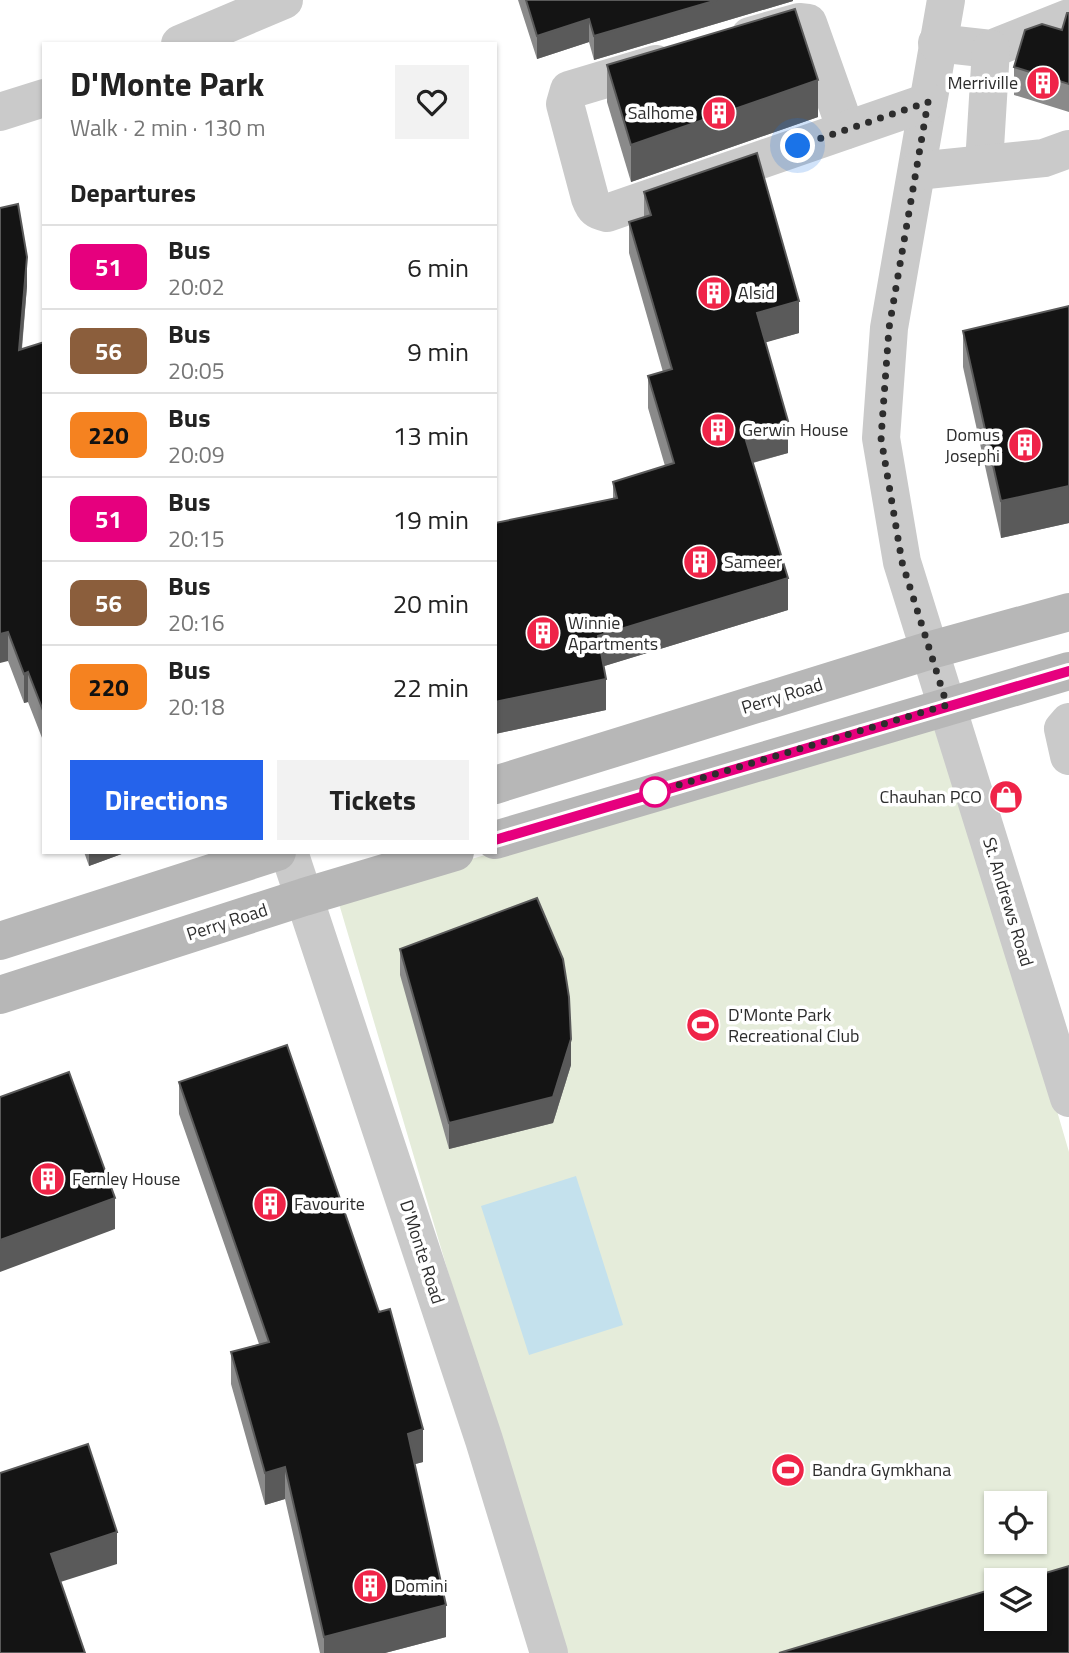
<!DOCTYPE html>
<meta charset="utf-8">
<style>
body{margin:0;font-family:"Titillium Web",sans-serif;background:#f2f2f2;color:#222;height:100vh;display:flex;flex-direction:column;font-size:26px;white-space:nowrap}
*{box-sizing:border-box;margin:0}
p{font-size:23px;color:#767676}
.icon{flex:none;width:38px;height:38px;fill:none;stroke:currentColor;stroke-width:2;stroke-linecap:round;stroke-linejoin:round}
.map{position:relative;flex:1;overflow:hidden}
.details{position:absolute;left:42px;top:42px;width:455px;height:812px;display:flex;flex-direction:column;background:#fff;border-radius:0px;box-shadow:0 2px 5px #0004}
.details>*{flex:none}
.badge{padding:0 14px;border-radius:10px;font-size:24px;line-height:46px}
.fabs{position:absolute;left:984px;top:1491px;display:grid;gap:14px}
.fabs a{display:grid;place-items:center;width:63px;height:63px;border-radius:0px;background:#fff;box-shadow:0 2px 5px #0004;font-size:35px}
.you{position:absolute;width:35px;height:35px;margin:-18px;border:5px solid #fff;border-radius:50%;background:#1a73e8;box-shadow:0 0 0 10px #1a73e833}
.map>.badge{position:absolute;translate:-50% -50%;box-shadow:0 0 0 4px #fff}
h2{padding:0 28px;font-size:26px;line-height:63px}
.round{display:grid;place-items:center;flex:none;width:74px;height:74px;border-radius:0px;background:#f2f2f2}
.overview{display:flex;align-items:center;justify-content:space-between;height:119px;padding:0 28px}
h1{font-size:33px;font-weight:700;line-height:52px}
.button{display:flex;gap:14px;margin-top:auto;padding:14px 28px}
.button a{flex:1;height:80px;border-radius:0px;background:#2563eb;color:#fff;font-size:28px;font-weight:700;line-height:80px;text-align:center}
.button a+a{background:#f2f2f2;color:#222}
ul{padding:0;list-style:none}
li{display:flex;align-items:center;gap:21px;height:84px;padding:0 28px;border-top:2px solid #e0e0e0}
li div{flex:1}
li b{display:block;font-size:26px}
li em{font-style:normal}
li .badge{min-width:77px;font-weight:700;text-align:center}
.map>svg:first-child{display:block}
.green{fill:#e5ecda;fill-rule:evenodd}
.water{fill:#c4e1ed}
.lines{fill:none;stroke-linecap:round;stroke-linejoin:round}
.minor{stroke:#cacaca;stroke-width:38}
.secondary{stroke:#b7b7b7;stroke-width:38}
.wall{fill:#8a8a8a}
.shaded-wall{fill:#5a5a5a}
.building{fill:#141414;stroke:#5a5a5a;stroke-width:2}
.line-casing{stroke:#fff;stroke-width:16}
.line{stroke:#e6007e;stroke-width:10}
.walk{stroke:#2d2d2d;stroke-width:7;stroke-dasharray:0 12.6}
.stop-dot{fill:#fff;stroke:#e6007e;stroke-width:3.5}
.labels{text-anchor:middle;stroke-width:7;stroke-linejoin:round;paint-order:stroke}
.poi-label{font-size:18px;fill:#2d2d2d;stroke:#fff;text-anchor:start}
.street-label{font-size:18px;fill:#2d2d2d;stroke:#fff}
</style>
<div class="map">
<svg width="1069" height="1653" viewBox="0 0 1069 1653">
<rect width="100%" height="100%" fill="#fff"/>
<!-- green -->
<path class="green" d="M944,725L1069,1152V1653H567L497,1437L337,897ZM996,1503H1034V1542H996ZM996,1580H1034V1619H996Z"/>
<!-- water -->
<polygon class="water" points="576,1176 623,1325 529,1355 481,1206"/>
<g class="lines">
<!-- minor -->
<g class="minor">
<polyline points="946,0 889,328 881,438 902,562 1069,1098"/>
<polyline points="750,36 799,22 808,23 846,130"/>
<polyline points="937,43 991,49 1069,18"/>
<polyline points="180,44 284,0"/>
<path d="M656,64L569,90L565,104L590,198C594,209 597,211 607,213L928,102"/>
<polyline points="0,112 44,98"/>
<polyline points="984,164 991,49"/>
<polyline points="917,171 1044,158 1069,149"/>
<polyline points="1069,722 1063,729 1069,756"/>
<polyline points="289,852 484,1440 549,1653"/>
</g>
<!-- secondary -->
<g class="secondary">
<polyline points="495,785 931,650 1069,612"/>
<polyline points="495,840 1069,671"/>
<polyline points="0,941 277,852"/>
<polyline points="0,995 304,897 455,852"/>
</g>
</g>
<!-- wall -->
<g class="wall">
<polygon points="518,0 793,0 793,1 594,60 589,42 537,59"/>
<polygon points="1069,13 1069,112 1014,95 1014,67 1062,30"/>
<polygon points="607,65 818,117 631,182 607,102"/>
<polygon points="644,192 799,333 765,342 788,453 753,463 788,610 604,666 606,710 495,734 495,523 613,499 613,482 665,466 648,408 648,376 663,372 629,253 629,222 644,218"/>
<polygon points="0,208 27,286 22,349 44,342 44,743 28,702 24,703 8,661"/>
<polygon points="1069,306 1069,523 1001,538 963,367 963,331"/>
<polygon points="84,852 127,852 89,866"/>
<polygon points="400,949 571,1065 553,1123 449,1149 400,975"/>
<polygon points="179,1082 423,1462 415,1464 446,1637 385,1653 320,1653 285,1499 265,1505 231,1384 231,1352 259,1344 179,1114"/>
</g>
<!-- shaded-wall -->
<g class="shaded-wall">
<polygon points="717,0 793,0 793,1 594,60 594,36"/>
<polygon points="589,19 589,42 537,59 537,36"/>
<polygon points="818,80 818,117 631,182 631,145"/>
<polygon points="27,257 27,286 19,379 19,350"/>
<polygon points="799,301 799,333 757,345 757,313"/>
<polygon points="788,421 788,453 744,465 744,434"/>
<polygon points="1069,486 1069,523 1001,538 1001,501"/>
<polygon points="788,578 788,610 598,668 598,636"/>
<polygon points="8,632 8,661 0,663 0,634"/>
<polygon points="28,672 28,702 24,703 24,674"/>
<polygon points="606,679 606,710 495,734 495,702"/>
<polygon points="89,852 127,852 89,866"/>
<polygon points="571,1039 571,1065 553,1123 449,1149 449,1123"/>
<polygon points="115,1198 115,1229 0,1272 0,1240"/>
<polygon points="423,1429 423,1462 408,1466 408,1434"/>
<polygon points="285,1467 285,1499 265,1505 265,1473"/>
<polygon points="117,1532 117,1564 51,1585 51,1554"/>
<polygon points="446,1605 446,1637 385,1653 324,1653 324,1637"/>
</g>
<!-- building -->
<g class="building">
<polygon points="526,0 717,0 594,36 589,19 537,36"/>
<polygon points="795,9 818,80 631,145 607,65"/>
<polygon points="1067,13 1069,13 1069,84 1014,67 1025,30 1042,24 1062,30"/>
<polygon points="757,153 799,301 757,313 788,421 744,434 788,578 598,636 606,679 495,702 495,523 617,498 613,482 674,463 648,376 672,369 629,222 651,215 644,192"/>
<polygon points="18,204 27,257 19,350 44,342 44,713 28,672 24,674 8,632 0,634 0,208"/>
<polygon points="1069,306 1069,486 1001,501 963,331"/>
<polygon points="537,898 563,959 569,997 571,1039 553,1097 449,1123 400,949"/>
<polygon points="287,1045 379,1312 390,1309 423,1429 408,1434 446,1605 324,1637 285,1467 265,1473 231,1352 269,1342 179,1082"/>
<polygon points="69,1072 115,1198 0,1240 0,1097"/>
<polygon points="88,1444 117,1532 51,1554 85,1653 0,1653 0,1473"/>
<polygon points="1069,1566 1069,1653 779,1653 996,1588 996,1619 1034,1619 1034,1580 1022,1580"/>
</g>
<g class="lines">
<!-- line casing -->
<g class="line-casing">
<polyline id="line" points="495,840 1069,671"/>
</g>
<!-- line -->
<use href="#line" class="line"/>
<!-- walk -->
<polyline class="walk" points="655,792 947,705 902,562 881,438 889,328 928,102 798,146"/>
</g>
<!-- icons -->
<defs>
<g id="building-disc" transform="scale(1.75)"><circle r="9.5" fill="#ef2448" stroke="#fff"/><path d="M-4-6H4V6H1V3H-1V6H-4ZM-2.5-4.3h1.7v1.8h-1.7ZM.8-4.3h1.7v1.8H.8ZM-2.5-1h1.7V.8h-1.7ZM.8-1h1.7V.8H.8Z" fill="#fff"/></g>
<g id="shop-disc" transform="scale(1.75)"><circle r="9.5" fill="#ef2448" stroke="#fff"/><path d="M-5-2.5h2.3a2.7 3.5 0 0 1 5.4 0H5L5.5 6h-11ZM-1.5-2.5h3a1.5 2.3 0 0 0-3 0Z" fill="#fff"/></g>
<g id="stadium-disc" transform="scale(1.75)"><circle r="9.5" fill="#ef2448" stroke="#fff"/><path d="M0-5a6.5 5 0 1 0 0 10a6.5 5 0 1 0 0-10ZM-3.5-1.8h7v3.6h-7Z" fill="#fff"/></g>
</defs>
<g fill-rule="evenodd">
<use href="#building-disc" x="1043" y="83"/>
<use href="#building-disc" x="719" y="113"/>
<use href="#building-disc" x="714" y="293"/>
<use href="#building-disc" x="718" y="430"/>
<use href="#building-disc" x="1025" y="445"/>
<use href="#building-disc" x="700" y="562"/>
<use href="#building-disc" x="543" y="633"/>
<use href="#shop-disc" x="1006" y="797"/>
<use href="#stadium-disc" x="703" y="1025"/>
<use href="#building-disc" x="48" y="1179"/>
<use href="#building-disc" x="270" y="1204"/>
<use href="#stadium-disc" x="788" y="1470"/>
<use href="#building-disc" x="370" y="1586"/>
</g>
<!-- markers -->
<circle class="stop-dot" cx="655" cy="792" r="14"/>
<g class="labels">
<!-- poi labels -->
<g class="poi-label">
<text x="1018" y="89" text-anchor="end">Merriville</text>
<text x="694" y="119" text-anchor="end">Salhome</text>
<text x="738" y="299">Alsid</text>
<text x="742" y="436">Gerwin House</text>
<text x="1000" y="441" text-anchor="end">Domus<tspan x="1000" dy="21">Josephi</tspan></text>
<text x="724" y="568">Sameer</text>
<text x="568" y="629">Winnie<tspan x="568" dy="21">Apartments</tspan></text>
<text x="982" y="803" text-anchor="end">Chauhan PCO</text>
<text x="728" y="1021">D'Monte Park<tspan x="728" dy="21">Recreational Club</tspan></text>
<text x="72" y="1185">Fernley House</text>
<text x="294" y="1210">Favourite</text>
<text x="812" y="1476">Bandra Gymkhana</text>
<text x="394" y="1592">Domini</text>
</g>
<!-- street labels -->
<g class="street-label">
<text transform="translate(782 696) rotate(-17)" y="6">Perry Road</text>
<text transform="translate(1008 902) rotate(73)" y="6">St. Andrews Road</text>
<text transform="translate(227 922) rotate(-18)" y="6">Perry Road</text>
<text transform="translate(422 1252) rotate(72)" y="6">D'Monte Road</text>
</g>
</g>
</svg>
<div class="fabs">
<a><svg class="icon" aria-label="locate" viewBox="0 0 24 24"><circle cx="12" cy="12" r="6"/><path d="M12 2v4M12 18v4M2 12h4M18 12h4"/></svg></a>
<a><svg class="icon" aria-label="layers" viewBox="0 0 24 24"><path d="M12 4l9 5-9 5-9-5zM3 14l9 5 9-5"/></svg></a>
</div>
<div class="you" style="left:798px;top:146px"></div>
<section class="details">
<div class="overview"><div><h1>D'Monte Park</h1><p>Walk · 2 min · 130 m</p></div><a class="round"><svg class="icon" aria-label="heart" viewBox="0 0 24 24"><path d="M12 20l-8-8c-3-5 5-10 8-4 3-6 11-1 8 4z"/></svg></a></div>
<h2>Departures</h2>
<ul>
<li><span class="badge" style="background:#e6007e;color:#fff">51</span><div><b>Bus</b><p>20:02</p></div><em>6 min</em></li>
<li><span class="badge" style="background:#8b5e3c;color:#fff">56</span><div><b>Bus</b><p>20:05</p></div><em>9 min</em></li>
<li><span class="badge" style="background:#f58220;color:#111">220</span><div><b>Bus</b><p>20:09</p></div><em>13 min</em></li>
<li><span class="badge" style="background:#e6007e;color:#fff">51</span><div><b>Bus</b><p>20:15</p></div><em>19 min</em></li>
<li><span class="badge" style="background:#8b5e3c;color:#fff">56</span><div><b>Bus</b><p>20:16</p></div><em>20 min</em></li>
<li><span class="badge" style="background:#f58220;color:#111">220</span><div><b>Bus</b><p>20:18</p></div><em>22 min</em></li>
</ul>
<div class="button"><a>Directions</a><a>Tickets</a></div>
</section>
</div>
